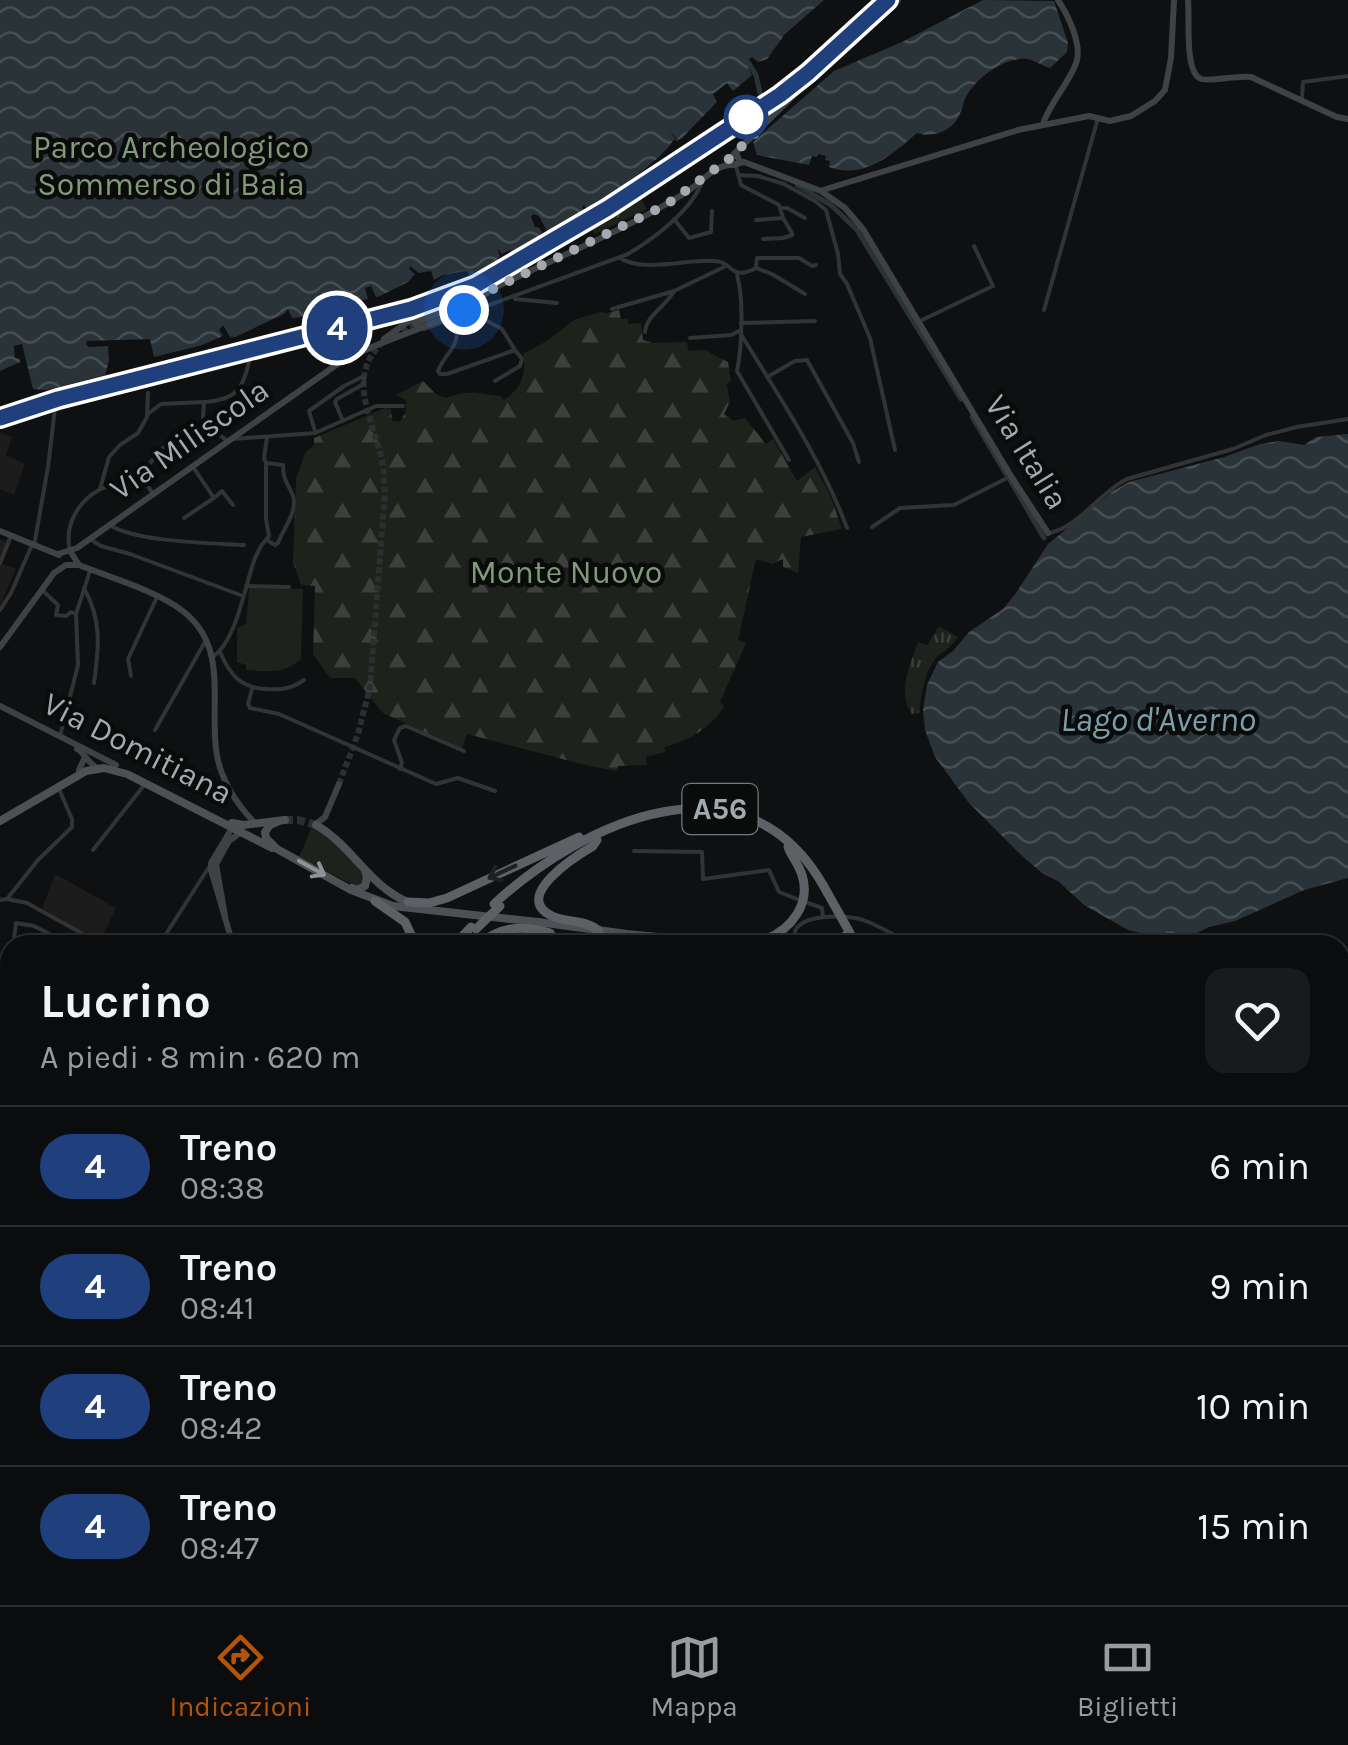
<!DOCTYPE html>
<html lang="it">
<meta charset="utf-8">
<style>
body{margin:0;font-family:Karla,sans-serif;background:#191a1b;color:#f1f3f6;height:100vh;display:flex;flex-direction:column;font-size:38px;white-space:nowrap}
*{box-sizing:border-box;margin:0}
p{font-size:32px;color:#9a9b9d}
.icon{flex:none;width:55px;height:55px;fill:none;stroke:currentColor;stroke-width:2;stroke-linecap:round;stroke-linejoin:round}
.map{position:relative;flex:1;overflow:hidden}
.panel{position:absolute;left:0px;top:935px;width:1350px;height:670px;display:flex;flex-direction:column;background:#0b0c0d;border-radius:30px 30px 0 0;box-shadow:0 2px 8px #0004,0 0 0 2px #2b2c2e}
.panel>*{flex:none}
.badge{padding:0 20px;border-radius:32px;font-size:35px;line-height:65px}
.you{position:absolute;width:50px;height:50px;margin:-25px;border:8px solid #fff;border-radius:50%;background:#1a73e8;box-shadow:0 0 0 15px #1a73e833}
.map>.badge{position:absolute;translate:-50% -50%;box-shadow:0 0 0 5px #fff}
.round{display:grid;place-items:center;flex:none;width:105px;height:105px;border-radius:20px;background:#191a1b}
.summary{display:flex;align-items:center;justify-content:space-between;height:170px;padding:0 40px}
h1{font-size:48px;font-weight:700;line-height:75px}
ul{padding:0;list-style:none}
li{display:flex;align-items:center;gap:30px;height:120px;padding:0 40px;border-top:2px solid #2b2c2e}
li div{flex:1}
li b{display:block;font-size:38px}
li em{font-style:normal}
li .badge{min-width:110px;font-weight:700;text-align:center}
.menu{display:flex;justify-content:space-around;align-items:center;height:140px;border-top:2px solid #2b2c2e;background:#0b0c0d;font-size:28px;color:#9a9b9d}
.menu a{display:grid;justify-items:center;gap:5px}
.menu .on{color:#b45309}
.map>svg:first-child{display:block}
.built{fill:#1c1c1d}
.grass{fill:#1d231c}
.forest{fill:url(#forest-firs)}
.park{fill:url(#park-tufts)}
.water{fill:url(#water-waves)}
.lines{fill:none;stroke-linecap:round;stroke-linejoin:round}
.canal{stroke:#2a3438;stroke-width:5}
.secondary-tunnel{stroke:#2c2f31;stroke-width:6;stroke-dasharray:6 3;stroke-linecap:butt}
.primary-tunnel{stroke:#2c2f31;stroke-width:8;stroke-dasharray:8 4;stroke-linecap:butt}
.street{stroke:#313335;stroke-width:4}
.secondary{stroke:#3f4245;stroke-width:6}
.primary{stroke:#4d5054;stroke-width:8}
.highway{stroke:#5d6166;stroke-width:9}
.rail{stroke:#484b4e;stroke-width:2.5;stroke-dasharray:12 10;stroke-linecap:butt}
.highway-bridge{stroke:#5d6166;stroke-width:9}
.oneway{stroke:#8d9499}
.oneway2{stroke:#1f2022}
.line-casing{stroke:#fff;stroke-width:22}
.line{stroke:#203f7d;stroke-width:15}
.walk{stroke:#a2aab0;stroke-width:10;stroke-dasharray:0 18}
.stop-dot{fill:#fff;stroke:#203f7d;stroke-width:5}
.labels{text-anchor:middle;stroke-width:9;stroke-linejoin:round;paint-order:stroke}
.shield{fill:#0a0b0b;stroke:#747a7e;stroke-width:2.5}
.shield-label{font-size:30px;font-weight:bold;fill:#a2aab0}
.park-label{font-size:32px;fill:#809a7a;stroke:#0a0b0b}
.street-label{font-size:32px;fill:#a2aab0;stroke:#0a0b0b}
.water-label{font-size:35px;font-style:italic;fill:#7b9ea9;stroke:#0a0b0b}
</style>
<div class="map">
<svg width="1348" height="1605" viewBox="0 0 1348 1605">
<defs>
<pattern id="forest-firs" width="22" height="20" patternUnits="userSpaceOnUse" patternTransform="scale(2.5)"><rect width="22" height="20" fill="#1d231c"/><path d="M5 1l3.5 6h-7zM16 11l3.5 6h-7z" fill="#3b403a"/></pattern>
<pattern id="park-tufts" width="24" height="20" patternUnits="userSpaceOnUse" patternTransform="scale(2.5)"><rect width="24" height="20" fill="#1d231c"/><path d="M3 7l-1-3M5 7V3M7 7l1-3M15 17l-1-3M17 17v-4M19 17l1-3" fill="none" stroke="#3b403a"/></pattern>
<pattern id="water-waves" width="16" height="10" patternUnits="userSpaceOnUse" patternTransform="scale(2.5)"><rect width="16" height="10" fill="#2a3438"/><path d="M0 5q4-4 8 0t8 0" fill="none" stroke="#464f52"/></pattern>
</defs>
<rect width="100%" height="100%" fill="#0f1011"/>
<!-- built -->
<g class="built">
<polygon points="0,432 12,437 6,455 25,464 14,495 0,489"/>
<polygon points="0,539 10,543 2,564 16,569 0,605"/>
<polygon points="55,874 116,908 100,942 42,909"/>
</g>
<!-- grass -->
<g class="grass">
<path d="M249,588L303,589L301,659C283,675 268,671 246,670V665L237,662V628L246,624Z"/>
<path d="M312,827C332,838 357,859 365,881L357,887L299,857Z"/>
<polygon points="0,1161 10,1166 10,1388 0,1379"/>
<polygon points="155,1595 287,1595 306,1605 164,1605 159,1603"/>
<polygon points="503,1595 569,1595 566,1605 491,1605"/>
</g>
<!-- forest -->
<g class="forest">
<path d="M619,310L621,319H627L629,324L641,323L643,340L653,343L687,342L688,351L705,350L728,362L731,381L727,384L730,402L724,414L733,421L745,418L766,444L773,439L797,481L815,467L831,497L842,529L801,537L798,573L783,567V559L772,564L756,559L738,640L746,643L720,702L724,706C711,728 689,741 664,747L665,752L646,757L647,765L618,766L617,771L585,765L467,734L462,749L383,713L355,678H330L313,654L315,586L301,585L293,562L296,479L305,453L314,445V438L385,408L391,409L392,421L400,422L406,411V400L396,395L423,381L437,395L446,398C469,389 479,394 501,396L504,400C522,388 527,374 523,354L547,341L574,320L600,312L607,313Z"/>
<polygon points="0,1386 10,1394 10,1595 141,1595 145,1605 0,1605"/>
</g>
<!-- park -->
<g class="park">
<polygon points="638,193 647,209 595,234 589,224"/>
<path d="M939,626L958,637C952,646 947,649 939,655C924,669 922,694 919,713L912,714C897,692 910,665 918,642L927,645Z"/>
</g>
<!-- water -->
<g class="water">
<path d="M0,0H824L785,34L767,59L758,62L752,57L748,60V67L752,75L733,91L727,83L713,94L717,102L682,138L679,140L669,131L679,142L674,139C662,161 610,194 588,212L584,205L582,207L584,211C573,220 560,226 547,231L539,216L533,214L531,217L535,227H538L542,232L534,241L514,254L510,250L502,254L497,248L500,256L494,264L470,276L467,271L443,275L434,280L431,271L419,273L410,266L409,269L415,274L408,282L380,296L376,297L371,286L365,288L368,299L352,302L348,292L344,294L345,299L302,317L292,318L288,309L284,314L235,337H230L223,325L219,330L223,336L202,345L154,357L150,339L87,341L86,344L89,347L108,346L109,361L105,375L47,390L33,389L22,344L14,346L15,358L20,359V362L0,371Z"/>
<path d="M983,0L1054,1L1068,43L1067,52L1050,68C1043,66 1034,60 1027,59C1004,57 978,77 967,95C963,102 962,111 958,118C950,132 931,138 917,133C892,155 863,180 829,167L830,161L825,160L826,156L818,154L817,157L812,156L809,165L757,155L753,142L834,71L902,42Z"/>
<polygon points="1348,434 1348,878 1304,890 1235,921 1209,927 1195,934 1161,938 1128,930 1084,905 1058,881 1043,874 1020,854 969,803 935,757 925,730 923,710 927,685 938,662 953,651 969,632 1003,609 1016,593 1048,544 1113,491 1129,482 1224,457 1260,444 1279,441 1304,445 1316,437"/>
</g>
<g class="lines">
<!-- canal -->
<g class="canal">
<polyline points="748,62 756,75 762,102"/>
<polyline points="797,185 831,205 857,230 961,399"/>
<polyline points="972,417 1006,474"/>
<polyline points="1010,480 1044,538"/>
</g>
<!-- secondary-tunnel -->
<g class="secondary-tunnel">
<polyline points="394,335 415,324"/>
<path d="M339,784L358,734L370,687L385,493C384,482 384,471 382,460C374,422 346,379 380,345"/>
</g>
<!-- primary-tunnel -->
<polyline class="primary-tunnel" points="285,820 298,820 316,825"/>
<!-- street -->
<g class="street">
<polyline points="1302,99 1303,82 1348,76"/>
<polyline points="736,166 741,185 779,205 783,218 792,233 792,235 783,238 763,239"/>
<polyline points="738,175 758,176 784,184 815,201 826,210 838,254 840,274 847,284 870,338 895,450"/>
<polyline points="780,208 787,208 805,218"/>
<polyline points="674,219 689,238 711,232 712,211"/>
<polyline points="756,220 783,218"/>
<path d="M620,258C644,273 686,259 714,261C733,261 730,282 756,268L757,258H799L812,266L816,265"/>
<polyline points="756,268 772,274 805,294"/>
<path d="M737,275C744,299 742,347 737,371L789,460"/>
<polyline points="515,299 557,303"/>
<polyline points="612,309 674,291 724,267"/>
<polyline points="1044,310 1098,118"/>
<polyline points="472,313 502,329 515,350"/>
<path d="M455,319C462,349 446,350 438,371L440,374H447L515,350L522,359L520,366L495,381"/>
<polyline points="920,321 993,286 974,246"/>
<polyline points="741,323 815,321"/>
<path d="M424,329L628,254C655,238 692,210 703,180"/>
<path d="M645,332C646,316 666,306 674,291"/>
<path d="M690,338L731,335L739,331C778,395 821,458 847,528"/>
<polyline points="767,377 795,361 807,360 853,443 859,462"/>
<polyline points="149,413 161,404 204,402"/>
<polyline points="315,431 309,411 344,386 364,376 364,384 337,399 335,402 343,421"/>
<polyline points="202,434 221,436 226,440"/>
<polyline points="233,439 315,433 376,406 403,406"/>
<path d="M266,463L283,465C283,481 288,483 293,496C298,512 283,529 278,543L275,545L267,540"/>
<polyline points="193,467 214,498 222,491 233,505"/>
<polyline points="140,475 154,495"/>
<polyline points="100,489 109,457 120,445 138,433 147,417 148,393"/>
<polyline points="184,518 214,498"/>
<path d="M110,525C135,542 211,543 244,545"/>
<polyline points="872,527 900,508 954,505 1011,476"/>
<path d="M1050,533C1081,525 1099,493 1127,479L1233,449L1266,435L1297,427L1348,419"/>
<polyline points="90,539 101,546 130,554 243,596"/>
<polyline points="34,546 48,467 55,408 128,389"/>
<path d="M70,551C64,527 77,502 99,490C111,484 125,483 137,477C149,470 153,455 164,447C174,440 190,437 202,434L204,402C237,400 244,388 250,357L272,351"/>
<polyline points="0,563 11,536"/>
<polyline points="246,586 289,587"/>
<path d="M84,588C102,620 99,648 94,683"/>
<polyline points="42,590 58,605 56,615 66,616 71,612 76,614"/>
<polyline points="0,610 11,593 32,545"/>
<path d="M220,652C230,675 241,688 266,689C282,690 291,689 304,680"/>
<path d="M214,656C237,639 245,585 255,558L261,546L269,536L266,519V463L264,458L267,437"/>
<polyline points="131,676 128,659 157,597"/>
<polyline points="252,689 248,704 250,708 279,714 436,784 458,778 495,791"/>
<polyline points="155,730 206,640"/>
<polyline points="60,736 78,665 76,614 90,571"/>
<polyline points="400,769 402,763 394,740 400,728 406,726 464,751"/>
<polyline points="93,850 145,784"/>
<polyline points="634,851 702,852 703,879 769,870 779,892 797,899"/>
<polyline points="7,899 27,903 103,945"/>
<polyline points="0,900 7,899 38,860 72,827 72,819 59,789"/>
<polyline points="808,903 822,908 823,917"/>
<polyline points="36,945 14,939 16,923 34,926 71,945"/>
<polyline points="159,945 209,867"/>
<path d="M792,945C792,943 795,931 796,929C807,913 850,915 866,921C884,928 900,940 918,945"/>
<polyline points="5,991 10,994"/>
<polyline points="0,1033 10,1032"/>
<polyline points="0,1121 10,1115"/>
<polyline points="1340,1140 1348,1145"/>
<polyline points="1340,1165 1348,1168"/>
<polyline points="1340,1282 1348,1281"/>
<polyline points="1340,1398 1348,1381"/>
<polyline points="1340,1501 1348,1502"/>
<polyline points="802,1595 805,1605"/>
<polyline points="1009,1595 1016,1598 1019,1605"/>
<polyline points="1093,1595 1096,1605"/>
<polyline points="755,1605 757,1595"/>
</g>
<!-- secondary -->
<g class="secondary">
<path d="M1188,0C1190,17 1184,73 1201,79C1211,82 1237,75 1251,77L1337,117L1348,119"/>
<path d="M1043,124C1050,102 1073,78 1077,60C1081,42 1068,15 1058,0"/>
<polyline points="734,154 798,91 898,0"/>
<polyline points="740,162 737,155 730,158 733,165 744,162 821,191 845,208 863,229 1011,476 1048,533"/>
<polyline points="823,190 1018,130 1089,116 1110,121 1131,116 1155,101 1165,90 1171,58 1174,0"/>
<path d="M490,290C555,258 624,231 685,193C700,184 713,166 730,165"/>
<polyline points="415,324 475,298"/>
<polyline points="384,339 410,320 490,290"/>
<polyline points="0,531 59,555"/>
<path d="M70,551L79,565C109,577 160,592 184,612C228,647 210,701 216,749C219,777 236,804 255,823"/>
<path d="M58,554L77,548L339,363C388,335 447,326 491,290"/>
<polyline points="0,647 54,573 66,565 78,565"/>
<polyline points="0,706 116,765"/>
<path d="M77,749C86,754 88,764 98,768"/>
<polyline points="79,770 85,757"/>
<polyline points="317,823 325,817 339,784"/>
<polyline points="232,828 211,863 211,870 233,945"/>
<polyline points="225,916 216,864 229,841 240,833"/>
</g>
<!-- primary -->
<g class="primary">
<polyline points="0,821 86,771 104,768 127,774 272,848"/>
<polyline points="279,821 270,825 265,832 266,838 277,849 351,890 393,906 538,922 627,934 740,945"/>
<polyline points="232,823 244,825 285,820"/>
<path d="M316,825C353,846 369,887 410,903"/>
<polyline points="352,888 357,890 365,886 367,878 365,870"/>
<polyline points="548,932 564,945"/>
<polyline points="1340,1064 1348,1064"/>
</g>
<!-- highway -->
<g class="highway">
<path d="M597,840L593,846C576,856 511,897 552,916C567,923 585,919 599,931"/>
<polyline points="375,901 405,922 416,945"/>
<polyline points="408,902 429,903 447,898 579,837"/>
<path d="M494,904C584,821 744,748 823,885"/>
<polyline points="846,935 851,945"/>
<polyline points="863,938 872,945"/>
<path d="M735,944C745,942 756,942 766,939C792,929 811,903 802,875C799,865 792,857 788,847"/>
<polyline points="454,945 471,927"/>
<path d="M476,945C502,927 520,924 550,933"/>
<polyline points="0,1066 10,1069"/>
<polyline points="0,1073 10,1076"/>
<polyline points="899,1595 900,1605"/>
</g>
<!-- rail -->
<polyline class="rail" points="0,420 58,401 412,311 477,288 610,210 782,97 810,74 891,0"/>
<!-- highway-bridge -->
<g class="highway-bridge">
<polyline points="823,885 850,933"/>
<polyline points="476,929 500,906"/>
</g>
</g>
<!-- one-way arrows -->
<defs><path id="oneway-shaft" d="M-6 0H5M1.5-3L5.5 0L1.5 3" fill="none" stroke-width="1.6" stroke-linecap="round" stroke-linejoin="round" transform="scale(2.5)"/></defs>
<use class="oneway" href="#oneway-shaft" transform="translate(312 868) rotate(29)"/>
<use class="oneway2" href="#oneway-shaft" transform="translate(502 872) rotate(155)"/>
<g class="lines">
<!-- line casing -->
<g class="line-casing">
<polyline id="line" points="0,418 58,399 411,309 476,285 608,208 780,95 808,73 888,0"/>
</g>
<!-- line -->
<use href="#line" class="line"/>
<!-- walk -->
<polyline class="walk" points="464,310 491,290 666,205 730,158 765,123 746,117"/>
</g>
<!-- markers -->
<circle class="stop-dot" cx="746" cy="117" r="20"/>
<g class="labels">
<!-- shield labels -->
<rect class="shield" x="682.5" y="784" width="75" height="50" rx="8"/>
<g class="shield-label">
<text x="720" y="819">A56</text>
</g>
<!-- park labels -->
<g class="park-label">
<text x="171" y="158">Parco Archeologico<tspan x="171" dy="37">Sommerso di Baia</tspan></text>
<text x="566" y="583">Monte Nuovo</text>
</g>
<!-- street labels -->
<g class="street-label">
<text transform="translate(189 439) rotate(-35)" y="11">Via Miliscola</text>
<text transform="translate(1027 452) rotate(58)" y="11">Via Italia</text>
<text transform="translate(138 748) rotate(27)" y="11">Via Domitiana</text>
</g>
<!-- water labels -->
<g class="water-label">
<text x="1158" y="731">Lago d'Averno</text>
</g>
</g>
</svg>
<div class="you" style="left:464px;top:310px"></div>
<b class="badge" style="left:337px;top:328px;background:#203f7d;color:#fff">4</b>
<section class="panel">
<div class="summary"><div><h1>Lucrino</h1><p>A piedi · 8 min · 620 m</p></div><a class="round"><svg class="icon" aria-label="heart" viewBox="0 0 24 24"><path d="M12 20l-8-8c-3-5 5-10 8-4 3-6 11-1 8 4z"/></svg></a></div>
<ul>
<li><span class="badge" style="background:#203f7d;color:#fff">4</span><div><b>Treno</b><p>08:38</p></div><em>6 min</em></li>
<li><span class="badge" style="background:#203f7d;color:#fff">4</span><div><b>Treno</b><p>08:41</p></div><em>9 min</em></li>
<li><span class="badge" style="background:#203f7d;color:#fff">4</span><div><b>Treno</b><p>08:42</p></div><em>10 min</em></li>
<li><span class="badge" style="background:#203f7d;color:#fff">4</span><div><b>Treno</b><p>08:47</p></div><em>15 min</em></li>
</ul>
</section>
</div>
<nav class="menu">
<a class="on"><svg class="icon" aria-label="directions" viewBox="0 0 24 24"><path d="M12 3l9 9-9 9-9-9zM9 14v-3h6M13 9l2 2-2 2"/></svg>Indicazioni</a>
<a><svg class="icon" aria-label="map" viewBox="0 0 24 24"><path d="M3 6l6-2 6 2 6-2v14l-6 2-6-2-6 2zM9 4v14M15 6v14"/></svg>Mappa</a>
<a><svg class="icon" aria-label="tickets" viewBox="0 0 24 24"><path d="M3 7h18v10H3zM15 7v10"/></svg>Biglietti</a>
</nav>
